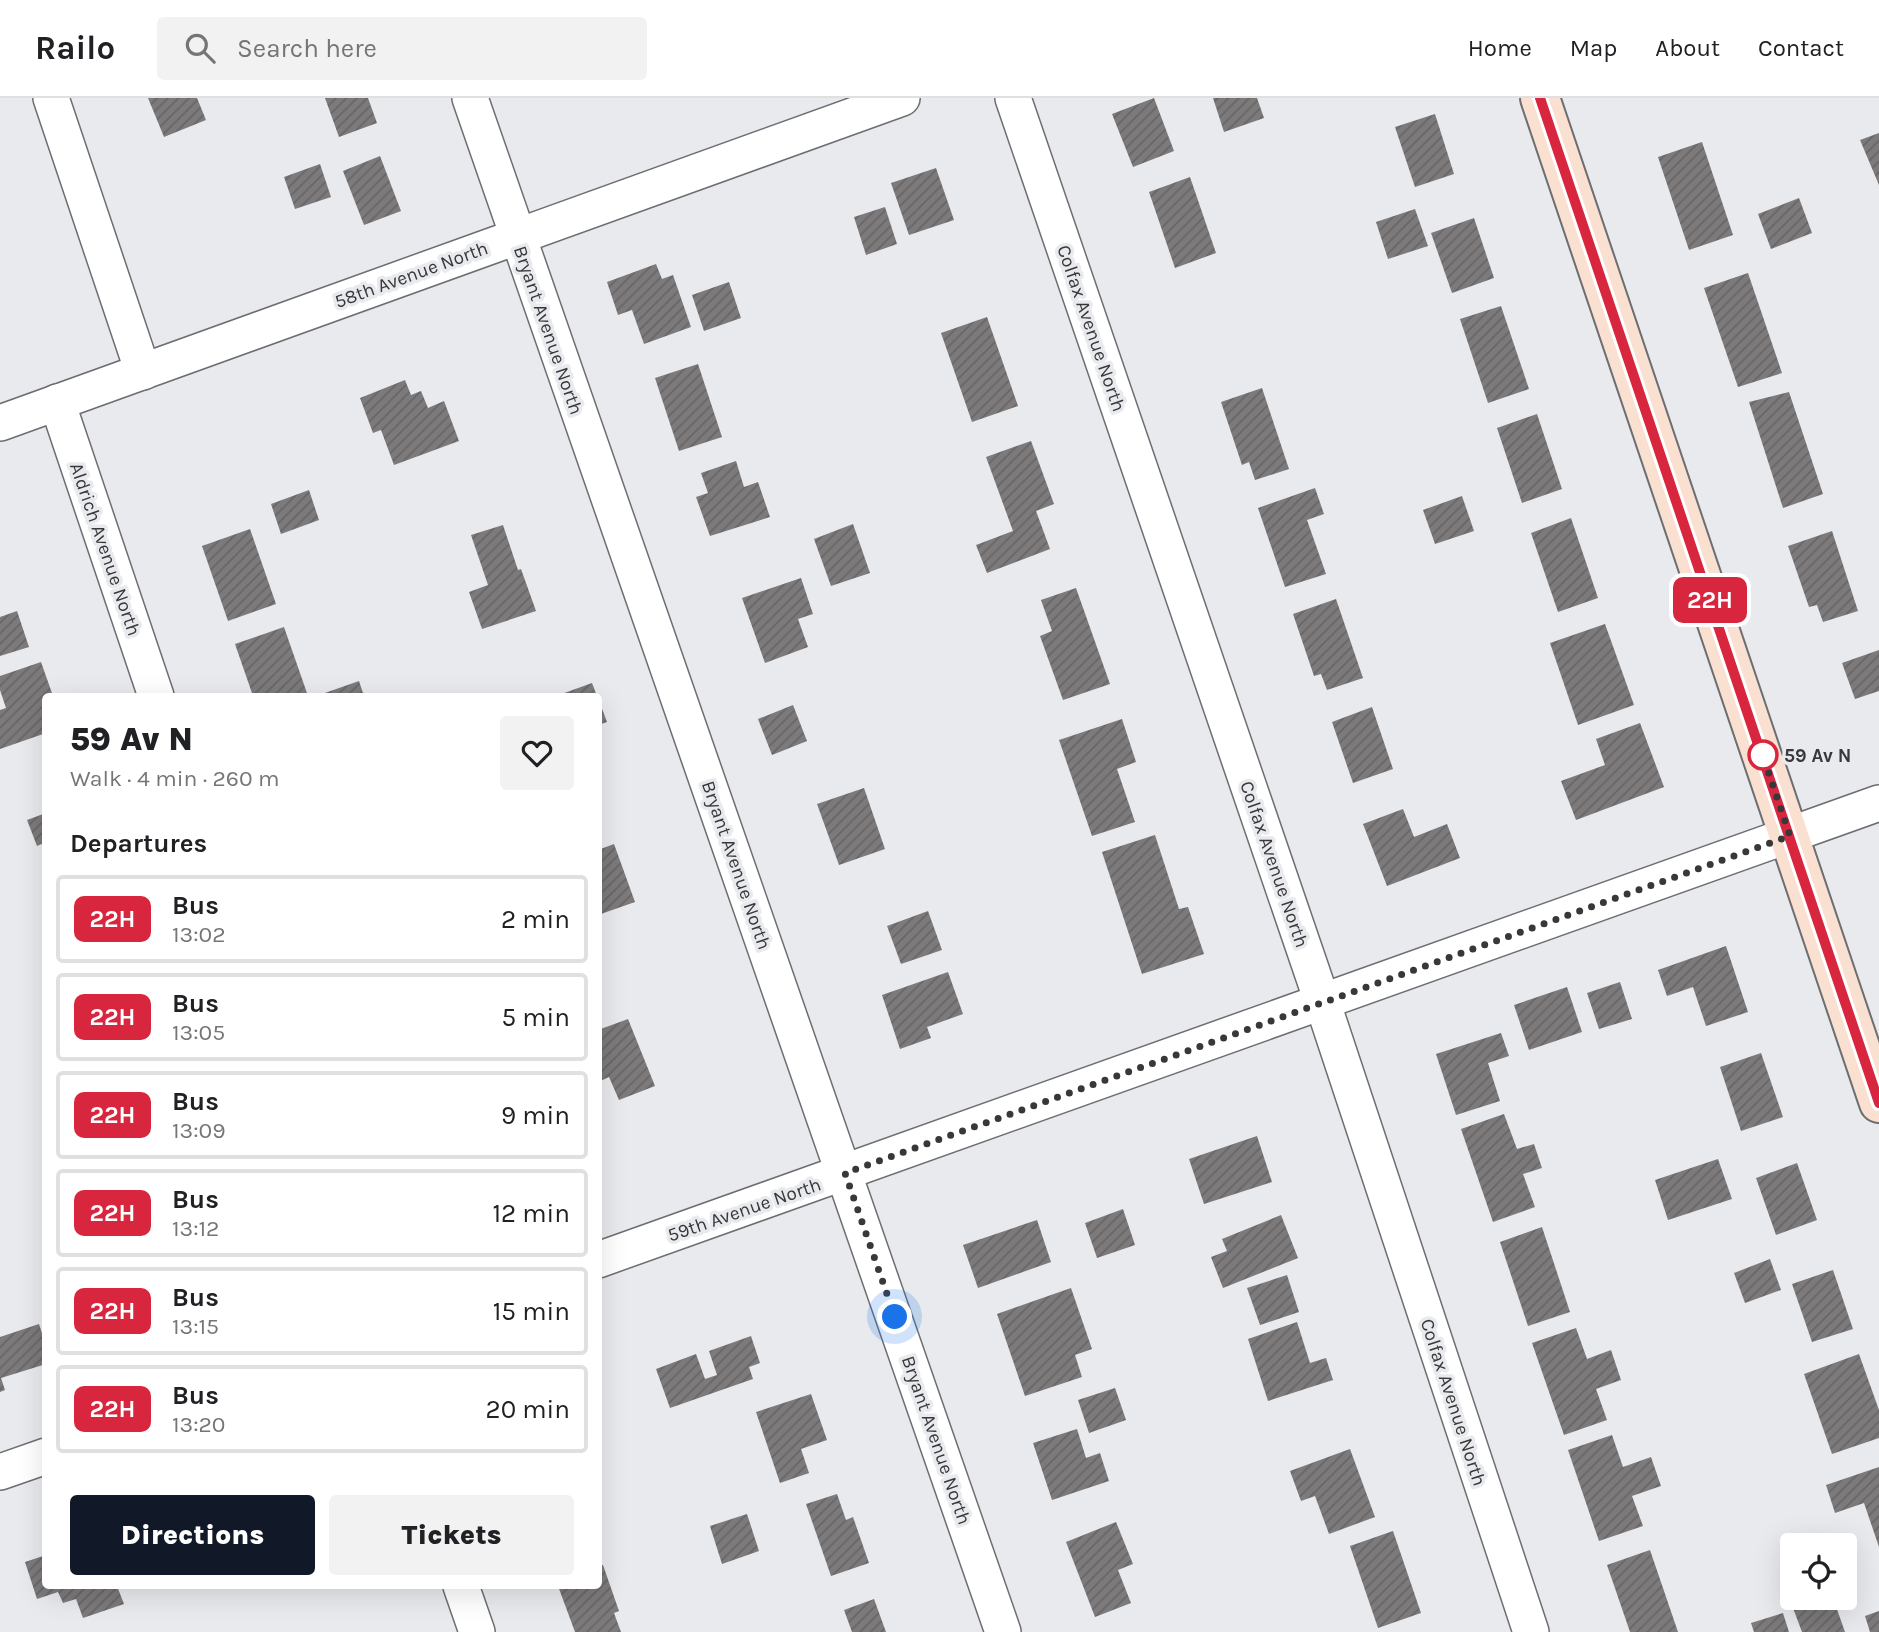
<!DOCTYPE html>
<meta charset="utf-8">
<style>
body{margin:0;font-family:Karla,sans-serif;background:#f2f2f2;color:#202124;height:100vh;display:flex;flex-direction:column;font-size:26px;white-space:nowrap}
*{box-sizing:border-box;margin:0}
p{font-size:23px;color:#757577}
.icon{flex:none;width:38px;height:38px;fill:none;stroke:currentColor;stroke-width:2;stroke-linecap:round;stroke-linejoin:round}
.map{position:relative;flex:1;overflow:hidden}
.drawer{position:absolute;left:42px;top:595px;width:560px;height:896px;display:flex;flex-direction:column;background:#fff;border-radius:7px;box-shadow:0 7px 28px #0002}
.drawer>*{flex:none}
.badge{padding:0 14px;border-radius:10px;font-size:24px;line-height:46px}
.fabs{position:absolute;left:1780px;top:1435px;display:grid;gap:14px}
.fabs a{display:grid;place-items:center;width:77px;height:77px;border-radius:7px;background:#fff;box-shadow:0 7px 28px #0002;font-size:35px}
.you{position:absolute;width:35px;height:35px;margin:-18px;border:5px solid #fff;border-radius:50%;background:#1a73e8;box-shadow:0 0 0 10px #1a73e833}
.map>.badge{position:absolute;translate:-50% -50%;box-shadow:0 0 0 4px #fff}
h2{padding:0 28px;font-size:26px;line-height:63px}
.round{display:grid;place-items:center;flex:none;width:74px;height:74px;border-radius:7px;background:#f2f2f2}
.overview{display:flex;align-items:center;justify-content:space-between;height:119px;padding:0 28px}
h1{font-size:33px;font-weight:800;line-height:52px}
.primary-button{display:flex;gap:14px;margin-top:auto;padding:14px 28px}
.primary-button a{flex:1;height:80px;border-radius:7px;background:#111827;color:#fff;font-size:28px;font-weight:800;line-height:80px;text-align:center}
.primary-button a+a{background:#f2f2f2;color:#202124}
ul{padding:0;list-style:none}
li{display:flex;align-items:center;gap:21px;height:88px;margin:0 14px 10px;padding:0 14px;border:4px solid #e0e0e0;border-radius:7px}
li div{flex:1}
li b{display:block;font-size:26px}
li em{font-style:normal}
li .badge{min-width:77px;font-weight:700;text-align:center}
header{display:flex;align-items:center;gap:42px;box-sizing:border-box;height:98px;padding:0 35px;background:#fff;border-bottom:2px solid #e0e0e0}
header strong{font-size:33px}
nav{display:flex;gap:38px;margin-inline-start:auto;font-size:24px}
.search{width:490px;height:63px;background:#f2f2f2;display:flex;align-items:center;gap:18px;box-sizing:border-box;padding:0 24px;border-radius:7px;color:#757577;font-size:26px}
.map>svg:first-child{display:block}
.building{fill:url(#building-hatch)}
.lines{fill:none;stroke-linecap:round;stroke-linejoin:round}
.street-casing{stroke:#6c6e71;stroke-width:38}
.secondary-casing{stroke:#6c6e71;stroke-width:42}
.street{stroke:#fff;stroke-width:35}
.secondary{stroke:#fae0d0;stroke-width:38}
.line-casing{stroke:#fff;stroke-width:16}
.line{stroke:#d7263d;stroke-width:10}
.walk{stroke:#38383a;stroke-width:7;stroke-dasharray:0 12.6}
.stop-dot{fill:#fff;stroke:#d7263d;stroke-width:3.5}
.labels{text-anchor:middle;stroke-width:7;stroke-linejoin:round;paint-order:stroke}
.street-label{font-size:19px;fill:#38383a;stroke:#e8eaee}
.stop-label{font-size:19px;font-weight:bold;fill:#38383a;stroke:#e8eaee;text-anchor:start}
</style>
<header>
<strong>Railo</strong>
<div class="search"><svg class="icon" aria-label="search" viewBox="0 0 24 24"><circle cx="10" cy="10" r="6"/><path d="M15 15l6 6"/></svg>Search here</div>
<nav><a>Home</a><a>Map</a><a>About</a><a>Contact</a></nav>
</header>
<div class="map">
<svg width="1879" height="1534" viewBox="0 0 1879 1534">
<defs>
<pattern id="building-hatch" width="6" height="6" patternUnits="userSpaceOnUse" patternTransform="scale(1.75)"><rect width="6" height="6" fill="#7d7a7b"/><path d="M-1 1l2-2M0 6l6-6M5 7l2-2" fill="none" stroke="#676566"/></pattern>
</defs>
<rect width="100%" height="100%" fill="#e8eaee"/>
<!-- building -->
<g class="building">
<polygon points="148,0 197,0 206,22 164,39"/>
<polygon points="325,0 368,0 377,25 339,39"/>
<polygon points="1154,0 1174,53 1133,69 1112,16"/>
<polygon points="1213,0 1257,0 1264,20 1224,34"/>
<polygon points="1435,16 1454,76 1415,89 1395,29"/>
<polygon points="1879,35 1879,87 1860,42"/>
<polygon points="1702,44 1733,137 1689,152 1658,59"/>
<polygon points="380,58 401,113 364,127 343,73"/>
<polygon points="320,66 331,99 295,111 284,79"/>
<polygon points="936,70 954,122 909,137 891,85"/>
<polygon points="1190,79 1216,155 1175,170 1149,94"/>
<polygon points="1799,100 1812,135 1771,151 1758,116"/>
<polygon points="885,109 897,146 866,157 854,119"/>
<polygon points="1415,111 1428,148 1388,161 1376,124"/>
<polygon points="1474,120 1494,180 1452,195 1431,135"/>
<polygon points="656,166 662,181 673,177 691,229 644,246 632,212 618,217 607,184"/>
<polygon points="1748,175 1782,275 1738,289 1704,190"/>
<polygon points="729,184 741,220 704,233 692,197"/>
<polygon points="1501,208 1529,291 1488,305 1460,221"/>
<polygon points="987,219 1018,308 972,324 941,235"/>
<polygon points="698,266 722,339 679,353 655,280"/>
<polygon points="405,282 411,297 421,293 428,310 444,303 459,343 394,367 381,332 373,335 360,300"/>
<polygon points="1262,290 1289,371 1255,382 1249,364 1242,367 1221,304"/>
<polygon points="1789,294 1823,396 1783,410 1749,304"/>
<polygon points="1537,316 1562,391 1522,405 1497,330"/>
<polygon points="1031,343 1054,406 1036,413 1050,451 987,475 976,447 1013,433 986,359"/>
<polygon points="736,363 744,389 758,384 770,419 710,438 696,399 708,395 701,375"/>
<polygon points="1315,390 1324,416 1307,422 1326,476 1285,489 1258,410"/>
<polygon points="309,392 319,422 281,436 271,406"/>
<polygon points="1462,398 1474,433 1435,446 1423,412"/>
<polygon points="1571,420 1598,500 1558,514 1531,435"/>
<polygon points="853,426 870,475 831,488 814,441"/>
<polygon points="503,427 518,472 521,471 536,513 482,531 469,494 488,487 471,437"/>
<polygon points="250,431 276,506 228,523 202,448"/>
<polygon points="1832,433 1858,513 1823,524 1817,507 1809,509 1788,448"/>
<polygon points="801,480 813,516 798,521 808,549 765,565 742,500"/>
<polygon points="1076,490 1110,586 1063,602 1040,538 1052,533 1041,502"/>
<polygon points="1336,501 1363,580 1327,592 1321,576 1314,578 1293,516"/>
<polygon points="17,513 29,549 0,558 0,519"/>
<polygon points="1605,526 1634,607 1578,627 1550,545"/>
<polygon points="284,529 308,598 253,598 235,546"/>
<polygon points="1879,552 1879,593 1855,601 1842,565"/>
<polygon points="41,564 53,598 46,598 46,635 0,651 0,612 6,610 0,592 0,578"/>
<polygon points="359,583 364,598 323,598 322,596"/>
<polygon points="592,585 597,598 556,598"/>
<polygon points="598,600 607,624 598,627"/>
<polygon points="793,607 807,643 772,657 758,621"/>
<polygon points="1372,609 1393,671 1353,685 1332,624"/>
<polygon points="1122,621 1136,664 1117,671 1135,724 1092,738 1059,642"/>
<polygon points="1640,625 1664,689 1576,722 1561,683 1605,667 1596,641"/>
<polygon points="864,690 885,751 839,767 817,706"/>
<polygon points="1403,711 1414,739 1447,726 1460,760 1387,788 1363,726"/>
<polygon points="46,715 46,744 37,748 27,722"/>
<polygon points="1155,737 1179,811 1188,809 1204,856 1142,876 1102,754"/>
<polygon points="614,746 635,804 598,817 598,752"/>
<polygon points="928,813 942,852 901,866 887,828"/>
<polygon points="1726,848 1748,914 1706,928 1693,889 1667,898 1658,872"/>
<polygon points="948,874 963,916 927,929 931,940 900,951 882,897"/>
<polygon points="1620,884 1632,921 1599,931 1587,895"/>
<polygon points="1567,889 1582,934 1529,952 1514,907"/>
<polygon points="628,921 655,988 619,1002 609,979 598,984 598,932"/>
<polygon points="1501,935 1509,958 1488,965 1500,1003 1456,1017 1436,956"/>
<polygon points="1761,955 1783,1019 1741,1033 1720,969"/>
<polygon points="1504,1016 1517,1051 1534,1046 1542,1070 1523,1076 1535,1109 1493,1124 1461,1031"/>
<polygon points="1257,1038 1272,1084 1204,1106 1189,1061"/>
<polygon points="1718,1061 1732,1101 1668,1122 1655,1082"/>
<polygon points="1797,1065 1817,1122 1776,1137 1756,1080"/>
<polygon points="1123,1111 1135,1147 1097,1160 1085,1125"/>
<polygon points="1281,1117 1298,1160 1223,1190 1211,1159 1227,1153 1222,1141"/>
<polygon points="1037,1122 1051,1164 978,1190 963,1147"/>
<polygon points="1542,1129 1570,1214 1528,1228 1500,1144"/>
<polygon points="1770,1161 1781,1192 1745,1205 1734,1175"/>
<polygon points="1833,1172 1853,1231 1812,1244 1792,1186"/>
<polygon points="1287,1177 1299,1214 1260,1227 1247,1190"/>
<polygon points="1071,1190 1092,1251 1075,1257 1082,1279 1025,1298 997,1216"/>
<polygon points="1297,1224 1310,1265 1326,1260 1333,1282 1268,1303 1248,1241"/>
<polygon points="39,1226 46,1247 46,1266 1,1280 5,1292 0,1294 0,1239"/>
<polygon points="1576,1230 1587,1261 1611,1252 1621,1282 1596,1291 1607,1322 1564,1337 1532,1245"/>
<polygon points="751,1238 760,1265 749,1269 753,1281 670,1310 656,1271 696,1256 705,1281 717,1277 709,1253"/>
<polygon points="1859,1256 1879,1312 1879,1340 1832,1356 1804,1276"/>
<polygon points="1115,1290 1126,1322 1089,1335 1078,1302"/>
<polygon points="811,1296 827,1342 801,1351 809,1375 780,1385 756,1314"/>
<polygon points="1077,1331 1086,1360 1100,1355 1109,1383 1052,1402 1033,1345"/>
<polygon points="1612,1337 1623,1369 1651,1359 1661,1388 1632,1398 1643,1428 1599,1443 1568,1352"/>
<polygon points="1350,1351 1375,1419 1329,1436 1315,1398 1301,1403 1290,1373"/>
<polygon points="1879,1369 1879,1449 1864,1405 1835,1415 1826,1387"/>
<polygon points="837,1396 846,1422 853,1419 869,1465 831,1478 806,1406"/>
<polygon points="747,1416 759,1453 722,1466 710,1428"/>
<polygon points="1116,1424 1133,1466 1118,1472 1131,1505 1095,1519 1066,1444"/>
<polygon points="1393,1433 1421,1515 1378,1530 1350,1448"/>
<polygon points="1650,1452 1678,1534 1630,1534 1607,1467"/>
<polygon points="46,1457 46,1488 117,1488 124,1506 83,1520 76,1501 63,1505 58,1494 37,1501 25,1464"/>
<polygon points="603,1467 619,1513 614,1515 621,1534 575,1534 558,1488 598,1488 598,1468"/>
<polygon points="1824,1500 1833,1500 1845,1534 1802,1534 1793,1510"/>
<polygon points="874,1501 886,1534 852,1534 844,1512"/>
<polygon points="1879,1513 1879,1534 1870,1534 1865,1518"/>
<polygon points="1783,1515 1789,1534 1754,1534 1751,1525"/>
</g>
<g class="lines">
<!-- street casing -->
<g class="street-casing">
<g id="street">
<polyline points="51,0 143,274"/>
<polyline points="470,0 1003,1534"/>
<polyline points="1013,0 1322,903 1531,1534"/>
<polyline points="57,304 156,598"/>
<polyline points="0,325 902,0"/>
<polyline points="598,1162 1879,705"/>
<polyline points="0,1374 46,1358"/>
<polyline points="461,1488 477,1534"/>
</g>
</g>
<!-- secondary casing -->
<g class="secondary-casing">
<polyline id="secondary" points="1540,0 1879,1005"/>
</g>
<!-- street -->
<use href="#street" class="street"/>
<!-- secondary -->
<use href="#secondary" class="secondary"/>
</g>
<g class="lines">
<!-- line casing -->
<g class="line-casing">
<polyline id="line" points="1540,0 1879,1005"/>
</g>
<!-- line -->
<use href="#line" class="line"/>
<!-- walk -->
<polyline class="walk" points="895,1219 845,1075 1790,738 1759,646 1763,657"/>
</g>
<!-- markers -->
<circle class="stop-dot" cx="1763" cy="657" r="14"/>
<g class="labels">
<!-- street labels -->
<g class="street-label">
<text transform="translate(411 176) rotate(-20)" y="7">58th Avenue North</text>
<text transform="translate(1092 230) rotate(71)" y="7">Colfax Avenue North</text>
<text transform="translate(549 232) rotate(71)" y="7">Bryant Avenue North</text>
<text transform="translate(106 451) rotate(71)" y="7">Aldrich Avenue North</text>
<text transform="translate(1275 766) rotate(71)" y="7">Colfax Avenue North</text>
<text transform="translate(737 767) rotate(71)" y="7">Bryant Avenue North</text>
<text transform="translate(744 1111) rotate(-19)" y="7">59th Avenue North</text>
<text transform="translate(1454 1304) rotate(72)" y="7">Colfax Avenue North</text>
<text transform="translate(937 1342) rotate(71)" y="7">Bryant Avenue North</text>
</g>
<!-- stop labels -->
<g class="stop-label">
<text x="1784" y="664">59 Av N</text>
</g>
</g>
</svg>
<div class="fabs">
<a><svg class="icon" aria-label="locate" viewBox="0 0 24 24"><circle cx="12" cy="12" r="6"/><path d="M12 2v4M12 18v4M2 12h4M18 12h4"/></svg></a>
</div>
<div class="you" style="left:895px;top:1219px"></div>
<b class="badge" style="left:1710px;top:502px;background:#d7263d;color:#fff">22H</b>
<section class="drawer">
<div class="overview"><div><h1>59 Av N</h1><p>Walk · 4 min · 260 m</p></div><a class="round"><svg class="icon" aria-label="heart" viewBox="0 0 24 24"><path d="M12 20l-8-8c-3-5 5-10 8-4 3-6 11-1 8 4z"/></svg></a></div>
<h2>Departures</h2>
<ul>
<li><span class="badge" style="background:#d7263d;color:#fff">22H</span><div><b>Bus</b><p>13:02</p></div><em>2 min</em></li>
<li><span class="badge" style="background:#d7263d;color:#fff">22H</span><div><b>Bus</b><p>13:05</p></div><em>5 min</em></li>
<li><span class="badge" style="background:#d7263d;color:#fff">22H</span><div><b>Bus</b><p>13:09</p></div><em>9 min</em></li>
<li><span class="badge" style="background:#d7263d;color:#fff">22H</span><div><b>Bus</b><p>13:12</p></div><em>12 min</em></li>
<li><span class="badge" style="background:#d7263d;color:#fff">22H</span><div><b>Bus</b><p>13:15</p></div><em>15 min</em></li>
<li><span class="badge" style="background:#d7263d;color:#fff">22H</span><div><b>Bus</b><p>13:20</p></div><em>20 min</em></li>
</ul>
<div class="primary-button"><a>Directions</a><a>Tickets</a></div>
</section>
</div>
